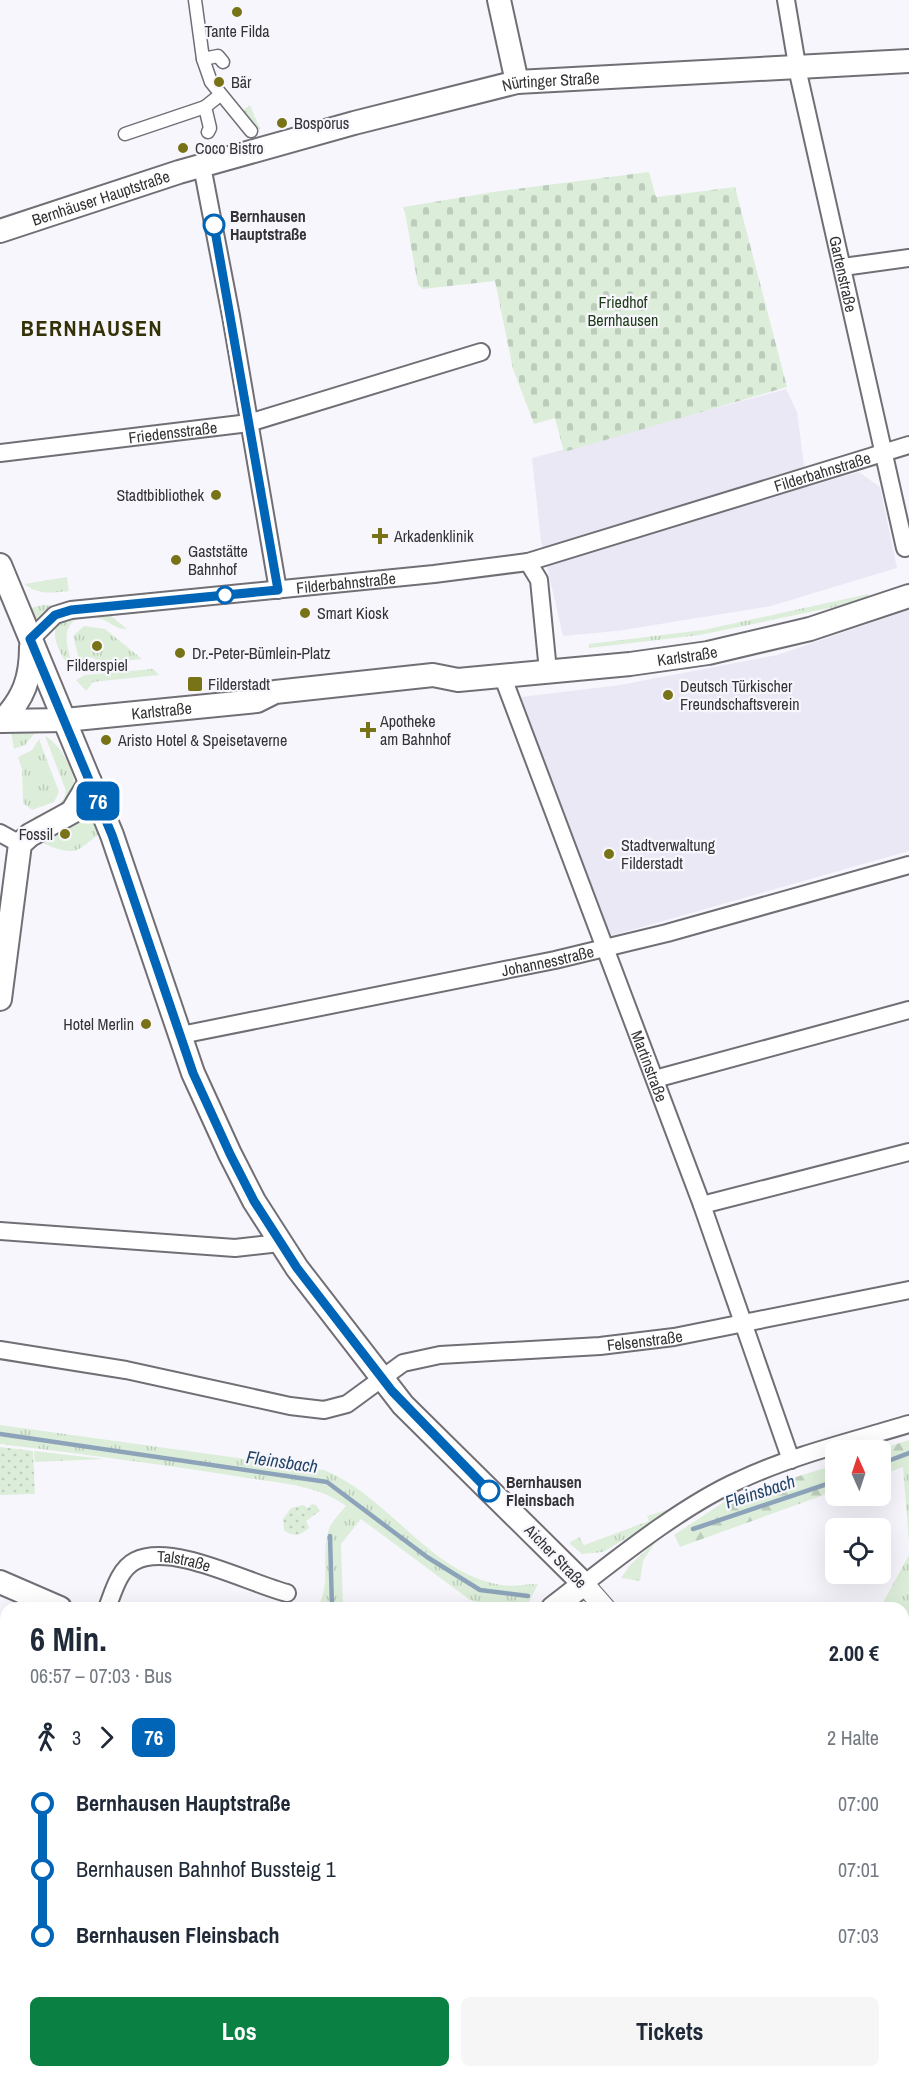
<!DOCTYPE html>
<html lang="de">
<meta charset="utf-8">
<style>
body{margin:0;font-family:"Archivo Narrow",sans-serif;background:#f6f6f7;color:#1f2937;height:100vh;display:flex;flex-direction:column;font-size:22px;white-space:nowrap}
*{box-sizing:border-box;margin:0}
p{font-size:20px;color:#747a83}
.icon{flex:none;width:33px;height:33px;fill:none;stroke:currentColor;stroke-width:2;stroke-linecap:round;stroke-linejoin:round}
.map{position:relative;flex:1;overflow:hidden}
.panel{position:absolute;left:0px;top:1602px;width:909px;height:476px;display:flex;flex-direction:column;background:#fff;border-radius:18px 18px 0 0;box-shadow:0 6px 24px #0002}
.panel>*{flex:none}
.badge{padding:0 12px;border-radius:9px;font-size:21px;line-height:39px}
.needle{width:39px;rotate:357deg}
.tools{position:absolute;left:825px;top:1440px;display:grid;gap:12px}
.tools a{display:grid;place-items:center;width:66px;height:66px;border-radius:9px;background:#fff;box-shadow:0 6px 24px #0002;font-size:30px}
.map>.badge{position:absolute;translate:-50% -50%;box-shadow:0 0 0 3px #fff}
.legs{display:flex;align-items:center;gap:9px;height:66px;padding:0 30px;font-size:20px}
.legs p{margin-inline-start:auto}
.overview{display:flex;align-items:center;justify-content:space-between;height:102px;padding:0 30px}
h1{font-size:33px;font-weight:800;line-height:45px}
.primary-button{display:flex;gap:12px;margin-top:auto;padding:12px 30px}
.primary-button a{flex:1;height:69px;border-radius:9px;background:#0b8043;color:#fff;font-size:24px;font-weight:800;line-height:69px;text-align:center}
.primary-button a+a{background:#f6f6f7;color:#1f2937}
ul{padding:0 30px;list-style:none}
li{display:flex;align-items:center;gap:21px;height:66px;font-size:22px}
li i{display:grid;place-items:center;width:9px;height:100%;margin:0 8px;background:currentColor}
li i::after{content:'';width:15px;height:15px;margin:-8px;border:4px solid;border-radius:50%;background:#fff}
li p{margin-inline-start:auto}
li:first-child i{background:linear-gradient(#0000 50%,currentColor 0)}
li:last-child i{background:linear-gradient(currentColor 50%,#0000 0)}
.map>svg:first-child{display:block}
.built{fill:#ebe8f6}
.grass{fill:url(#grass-tufts)}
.forest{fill:url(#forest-firs)}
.cemetery{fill:url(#cemetery-stones)}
.park{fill:url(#park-dots)}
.garden{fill:#dceed9}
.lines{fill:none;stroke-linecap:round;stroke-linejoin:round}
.stream{stroke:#8da3b9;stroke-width:4.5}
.pedestrian-casing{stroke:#716f75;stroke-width:15}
.minor-casing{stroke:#716f75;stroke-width:20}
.tertiary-casing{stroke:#716f75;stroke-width:22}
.secondary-casing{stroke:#716f75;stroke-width:26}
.pedestrian{stroke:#fff;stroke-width:12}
.minor{stroke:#fff;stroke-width:16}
.tertiary{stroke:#fff;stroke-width:20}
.secondary{stroke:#fff;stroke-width:22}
.line-1-casing{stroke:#fff;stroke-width:14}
.line-1{stroke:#0065b7;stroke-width:9}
.poi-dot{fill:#787316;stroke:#f8f6fd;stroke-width:2}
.stop-1-dot{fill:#fff;stroke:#0065b7;stroke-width:3}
.labels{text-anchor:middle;stroke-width:4.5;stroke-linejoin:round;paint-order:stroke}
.poi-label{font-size:16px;fill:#343436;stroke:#f8f6fd;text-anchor:start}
.street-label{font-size:16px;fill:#343436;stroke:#f8f6fd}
.stop-label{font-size:16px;font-weight:bold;fill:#343436;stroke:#f8f6fd;text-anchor:start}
.park-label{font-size:16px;fill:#1c3b17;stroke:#f8f6fd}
.water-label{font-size:18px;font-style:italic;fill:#234668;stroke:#f8f6fd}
.district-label{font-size:22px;font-weight:bold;letter-spacing:1.5px;fill:#343106;stroke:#f8f6fd}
</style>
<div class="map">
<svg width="909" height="2077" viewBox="0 0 909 2077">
<defs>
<pattern id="grass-tufts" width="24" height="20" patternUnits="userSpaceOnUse" patternTransform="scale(1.5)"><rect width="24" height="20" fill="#dceed9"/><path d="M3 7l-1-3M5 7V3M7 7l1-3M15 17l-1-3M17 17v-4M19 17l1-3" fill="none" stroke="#bdcdbb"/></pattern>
<pattern id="forest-firs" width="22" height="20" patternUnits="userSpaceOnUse" patternTransform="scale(1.5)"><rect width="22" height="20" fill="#dceed9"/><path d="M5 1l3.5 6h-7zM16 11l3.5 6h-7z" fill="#bdcdbb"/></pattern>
<pattern id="cemetery-stones" width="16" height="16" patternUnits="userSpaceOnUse" patternTransform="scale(1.5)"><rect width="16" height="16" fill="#dceed9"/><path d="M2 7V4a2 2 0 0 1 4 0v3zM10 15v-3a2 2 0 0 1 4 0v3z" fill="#bdcdbb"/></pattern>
<pattern id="park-dots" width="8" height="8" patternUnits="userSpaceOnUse" patternTransform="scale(1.5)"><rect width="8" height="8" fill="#dceed9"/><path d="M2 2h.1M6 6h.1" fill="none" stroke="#bdcdbb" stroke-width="1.8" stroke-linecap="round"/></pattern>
</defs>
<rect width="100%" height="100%" fill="#f8f6fd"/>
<!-- built -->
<g class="built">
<polygon points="786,389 797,412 807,487 859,472 880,487 897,568 771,606 617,631 563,636 541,541 532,458"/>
<polygon points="909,610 909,851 607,937 521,697 620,685 777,655"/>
</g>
<!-- grass -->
<g class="grass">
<polygon points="250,105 260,129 256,130 242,111"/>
<path d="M67,577L69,591C51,593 39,595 24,584Z"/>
<polygon points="868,594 869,599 863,601 700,635 589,648 589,644 703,630"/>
<polygon points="43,605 52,605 38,624 31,608"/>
<path d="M109,614L127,629C114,630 110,620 97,618C60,612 63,642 74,666L69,668C61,653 44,629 65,618Z"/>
<polygon points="84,626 105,629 142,659 95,664 95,659 90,657 80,663 73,636"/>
<polygon points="153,669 159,675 93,682 86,691 76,680 85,675"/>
<polygon points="11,732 35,733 25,745 14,749"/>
<path d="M45,736C62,744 83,783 71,801C63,811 42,819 31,825L35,816C50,814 63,806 66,791Z"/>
<polygon points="39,739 59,792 54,802 32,810 23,803 22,769 18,757 32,750"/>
<path d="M86,806L99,834C92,839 81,850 73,851C63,852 42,845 36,837Z"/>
<path d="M0,1425L324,1470C389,1496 429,1573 501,1585C512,1587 527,1584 538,1584L526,1608L496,1607L470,1600L361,1519L341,1544L343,1608H317C332,1585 320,1555 329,1529C332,1521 340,1513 346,1506C317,1484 276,1483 241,1477C161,1464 81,1454 0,1444Z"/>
<polygon points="34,1451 104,1459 35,1462"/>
<polygon points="909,1465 909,1542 903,1467"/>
<polygon points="670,1509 669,1513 603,1552 582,1554 569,1543 579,1537 584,1545 649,1521 647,1516"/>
<polygon points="656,1541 643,1561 640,1581 621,1578 630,1565"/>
<polygon points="909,1555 909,1658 903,1659 903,1608 880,1608"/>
<polygon points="6,1959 6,2003 0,2003 0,1971"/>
<polygon points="156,2072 216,2072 220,2077 155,2077"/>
</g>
<!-- forest -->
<g class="forest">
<polygon points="909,1440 909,1465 881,1475 880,1450 878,1450"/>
<polygon points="835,1465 835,1491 680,1547 674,1535 733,1496"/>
</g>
<!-- cemetery -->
<polygon class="cemetery" points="649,172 656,197 735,187 787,387 564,452 555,418 534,424 513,369 495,281 423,289 418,285 404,207 493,192"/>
<!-- park -->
<g class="park">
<polygon points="0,1447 33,1451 35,1494 0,1495"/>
<path d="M312,1504L316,1505L320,1511L306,1521L309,1528C300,1535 294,1538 284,1530L283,1519L291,1508L303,1505L308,1508Z"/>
</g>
<!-- garden -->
<polygon class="garden" points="903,1659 909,1659 909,1979 903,1982"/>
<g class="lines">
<!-- stream -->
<g class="stream">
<polyline points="0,1434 327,1482 427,1557 480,1590 528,1596"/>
<polyline points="880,1464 909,1453"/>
<polyline points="693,1529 836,1481"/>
<polyline points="330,1536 332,1608"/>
<polyline points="0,1981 6,1970"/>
</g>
<!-- pedestrian casing -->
<g class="pedestrian-casing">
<g id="pedestrian">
<polyline points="195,0 203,59 211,82 251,131"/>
<polyline points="203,59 218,56 223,62"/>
<polyline points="208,132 210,128 205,107 220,95"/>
<polyline points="125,134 205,107"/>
</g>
</g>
<!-- minor casing -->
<g class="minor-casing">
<g id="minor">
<path id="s1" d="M786,0L799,77L905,548"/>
<polyline points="202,166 231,316 278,590"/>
<polyline points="843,267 909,258"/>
<path id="s2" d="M0,453L249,423L481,352"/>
<polyline points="528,562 539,580 548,671"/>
<path id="s3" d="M31,639L55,615L71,610L434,574L528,562L909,445"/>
<path id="s4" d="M502,675L702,1205L791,1460"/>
<polyline points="0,833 20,844"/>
<path id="s5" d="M181,1035L555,960L667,933L909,865"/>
<polyline points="655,1079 909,1010"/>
<polyline points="702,1205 909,1152"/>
<polyline points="0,1231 235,1248 280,1243"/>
<path id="s6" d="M0,1350L126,1370L290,1406L324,1410L347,1404L403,1363L440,1355L600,1346L674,1337L909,1290"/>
<path d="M584,1584C629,1549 688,1503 740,1480C793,1455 853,1441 909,1424"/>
<path id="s7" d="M107,1608C113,1593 119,1569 135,1561C172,1542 248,1583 287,1593"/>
<polyline points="136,2077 137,2072"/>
</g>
</g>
<!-- tertiary casing -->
<g class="tertiary-casing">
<g id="tertiary">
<polyline points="584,1584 605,1608"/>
<polyline points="877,2072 880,2077"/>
</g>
</g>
<!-- secondary casing -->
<g class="secondary-casing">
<g id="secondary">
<polyline points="499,0 517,82"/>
<path id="s8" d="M0,231L179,172L354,123L517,82L909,61"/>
<polyline points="0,565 112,835 193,1073 230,1154 254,1201 297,1268 403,1405 584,1584 553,1608"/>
<path id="s9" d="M0,721L65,720L257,701L275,692L433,675L458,680L630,664L708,653L810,629L909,596"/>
<path d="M2,721C24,698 31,678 31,647"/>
<polyline points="0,999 20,844 30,835 72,812 90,782"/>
<polyline points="0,1582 60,1608"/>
</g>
</g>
<!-- pedestrian -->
<use href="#pedestrian" class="pedestrian"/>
<!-- minor -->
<use href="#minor" class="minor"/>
<!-- tertiary -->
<use href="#tertiary" class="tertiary"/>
<!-- secondary -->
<use href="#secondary" class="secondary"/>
</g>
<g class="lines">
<!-- line-1 casing -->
<g class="line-1-casing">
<polyline id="line-1" points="214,225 278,590 71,610 55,615 30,639 112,835 193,1073 230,1154 254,1201 297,1268 392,1391 489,1491"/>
</g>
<!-- line-1 -->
<use href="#line-1" class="line-1"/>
</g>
<!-- markers -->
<g class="poi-dot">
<circle cx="237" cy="12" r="6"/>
<circle cx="219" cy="82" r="6"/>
<circle cx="282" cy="123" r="6"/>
<circle cx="183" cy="148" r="6"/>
<circle cx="216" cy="495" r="6"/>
<path d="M377 527h6v6h6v6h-6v6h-6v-6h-6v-6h6z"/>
<circle cx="176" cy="560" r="6"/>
<circle cx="305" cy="613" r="6"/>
<circle cx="97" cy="646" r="6"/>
<circle cx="180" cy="653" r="6"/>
<rect x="187" y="676" width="16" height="16" rx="3"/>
<circle cx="668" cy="695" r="6"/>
<path d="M365 721h6v6h6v6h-6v6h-6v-6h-6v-6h6z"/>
<circle cx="106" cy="740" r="6"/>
<circle cx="65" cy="834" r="6"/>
<circle cx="609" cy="854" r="6"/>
<circle cx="146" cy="1024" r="6"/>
</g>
<g class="stop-1-dot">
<circle cx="214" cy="225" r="10"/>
<circle cx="225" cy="595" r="8"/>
<circle cx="489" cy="1491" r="10"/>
</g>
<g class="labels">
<!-- poi labels -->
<g class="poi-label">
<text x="237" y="37" text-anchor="middle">Tante Filda</text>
<text x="231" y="88">Bär</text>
<text x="294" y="129">Bosporus</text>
<text x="195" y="154">Coco Bistro</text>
<text x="204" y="501" text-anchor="end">Stadtbibliothek</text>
<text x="394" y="542">Arkadenklinik</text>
<text x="188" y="557">Gaststätte<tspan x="188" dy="18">Bahnhof</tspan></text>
<text x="317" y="619">Smart Kiosk</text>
<text x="192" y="659">Dr.-Peter-Bümlein-Platz</text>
<text x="97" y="671" text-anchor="middle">Filderspiel</text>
<text x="208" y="690">Filderstadt</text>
<text x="680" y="692">Deutsch Türkischer<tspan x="680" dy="18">Freundschaftsverein</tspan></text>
<text x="380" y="727">Apotheke<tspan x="380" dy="18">am Bahnhof</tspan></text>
<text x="118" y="746">Aristo Hotel &amp; Speisetaverne</text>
<text x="53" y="840" text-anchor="end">Fossil</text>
<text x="621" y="851">Stadtverwaltung<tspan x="621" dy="18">Filderstadt</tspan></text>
<text x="134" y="1030" text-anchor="end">Hotel Merlin</text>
</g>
<!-- street labels -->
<g class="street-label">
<text dy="6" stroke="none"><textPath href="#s8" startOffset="572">Nürtinger Straße</textPath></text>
<text dy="6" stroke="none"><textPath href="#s8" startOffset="106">Bernhäuser Hauptstraße</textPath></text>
<text dy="6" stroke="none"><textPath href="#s1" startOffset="280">Gartenstraße</textPath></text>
<text dy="6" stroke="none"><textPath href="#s2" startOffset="174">Friedensstraße</textPath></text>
<text dy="6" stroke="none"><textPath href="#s3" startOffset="818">Filderbahnstraße</textPath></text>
<text dy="6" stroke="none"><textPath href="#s3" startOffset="327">Filderbahnstraße</textPath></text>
<text dy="6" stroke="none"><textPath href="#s9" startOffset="693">Karlstraße</textPath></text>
<text dy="6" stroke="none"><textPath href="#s9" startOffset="162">Karlstraße</textPath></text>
<text dy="6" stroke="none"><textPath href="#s5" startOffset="374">Johannesstraße</textPath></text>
<text dy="6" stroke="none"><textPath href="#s4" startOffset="418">Martinstraße</textPath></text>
<text dy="6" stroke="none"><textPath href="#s6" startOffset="666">Felsenstraße</textPath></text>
<text transform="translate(556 1556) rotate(46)" y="6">Aicher Straße</text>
<text dy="6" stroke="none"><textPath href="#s7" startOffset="106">Talstraße</textPath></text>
</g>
<!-- stop labels -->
<g class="stop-label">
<text x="230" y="222">Bernhausen<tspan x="230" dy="18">Hauptstraße</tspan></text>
<text x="506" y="1488">Bernhausen<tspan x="506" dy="18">Fleinsbach</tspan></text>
</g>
<!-- park labels -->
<g class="park-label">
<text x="623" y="308">Friedhof<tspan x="623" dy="18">Bernhausen</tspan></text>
</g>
<!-- water labels -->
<g class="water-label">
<text transform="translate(282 1462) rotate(8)" y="6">Fleinsbach</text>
<text transform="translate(760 1492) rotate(-18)" y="6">Fleinsbach</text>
</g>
<!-- district labels -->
<g class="district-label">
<text x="92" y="336">BERNHAUSEN</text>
</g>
</g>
</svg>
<div class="tools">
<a><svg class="needle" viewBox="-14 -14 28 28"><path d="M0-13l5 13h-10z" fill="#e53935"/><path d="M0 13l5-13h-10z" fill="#747a83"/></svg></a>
<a><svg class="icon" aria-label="locate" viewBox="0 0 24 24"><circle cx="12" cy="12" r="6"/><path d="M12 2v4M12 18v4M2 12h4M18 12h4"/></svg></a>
</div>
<b class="badge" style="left:98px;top:801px;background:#0065b7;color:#fff">76</b>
<section class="panel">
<div class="overview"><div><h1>6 Min.</h1><p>06:57 – 07:03 · Bus</p></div><b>2.00 €</b></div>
<div class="legs"><svg class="icon" aria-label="walk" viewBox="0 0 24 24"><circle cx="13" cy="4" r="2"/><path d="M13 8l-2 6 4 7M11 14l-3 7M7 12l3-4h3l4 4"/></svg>3<svg class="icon" aria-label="forward" viewBox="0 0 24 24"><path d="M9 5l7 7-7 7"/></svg><b class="badge" style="background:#0065b7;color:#fff">76</b><p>2 Halte</p></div>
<ul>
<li><i style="color:#0065b7"></i><b>Bernhausen Hauptstraße</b><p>07:00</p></li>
<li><i style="color:#0065b7"></i><span>Bernhausen Bahnhof Bussteig 1</span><p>07:01</p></li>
<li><i style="color:#0065b7"></i><b>Bernhausen Fleinsbach</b><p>07:03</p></li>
</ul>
<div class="primary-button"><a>Los</a><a>Tickets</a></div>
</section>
</div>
